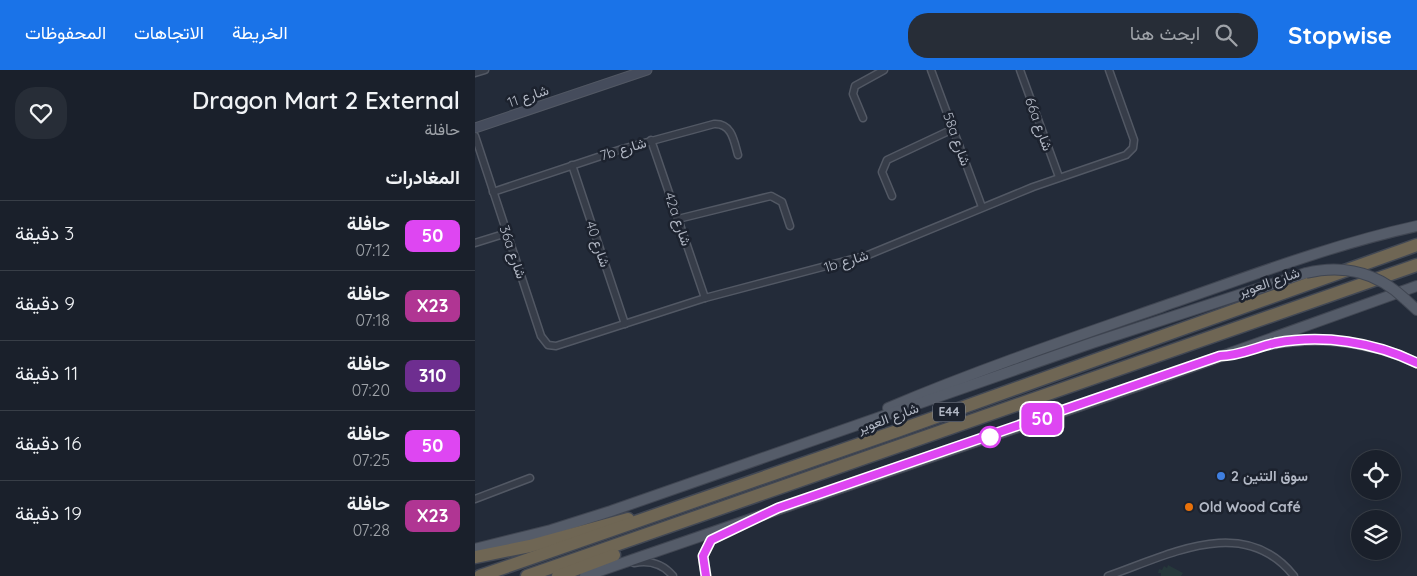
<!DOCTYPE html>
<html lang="ar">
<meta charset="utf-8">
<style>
body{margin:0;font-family:Quicksand,Vazirmatn,sans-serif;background:#272d37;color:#f1f3f6;direction:rtl;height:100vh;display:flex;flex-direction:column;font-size:19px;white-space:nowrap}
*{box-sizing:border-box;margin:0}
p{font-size:16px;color:#9fa3a9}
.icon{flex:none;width:28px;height:28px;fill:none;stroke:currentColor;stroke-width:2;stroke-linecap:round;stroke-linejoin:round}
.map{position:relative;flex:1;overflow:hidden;direction:ltr}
.details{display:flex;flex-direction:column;background:#1a202b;width:475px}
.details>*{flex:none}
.badge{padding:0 10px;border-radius:8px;font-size:18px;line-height:32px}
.buttons{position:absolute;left:876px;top:380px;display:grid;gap:10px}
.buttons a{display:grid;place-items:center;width:50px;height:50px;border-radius:50%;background:#1a202b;box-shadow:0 5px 20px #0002,0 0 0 1px #383e47;font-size:25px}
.map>.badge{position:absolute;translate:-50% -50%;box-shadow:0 0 0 2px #fff}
h2{padding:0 15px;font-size:19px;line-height:45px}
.round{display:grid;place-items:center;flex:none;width:52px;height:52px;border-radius:20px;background:#272d37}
.summary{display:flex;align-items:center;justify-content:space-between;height:85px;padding:0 15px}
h1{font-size:24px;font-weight:600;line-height:38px}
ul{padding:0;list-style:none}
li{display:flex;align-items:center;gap:15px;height:70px;padding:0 15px;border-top:1px solid #383e47}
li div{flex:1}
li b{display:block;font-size:19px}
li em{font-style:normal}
li .badge{min-width:55px;font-weight:700;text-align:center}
header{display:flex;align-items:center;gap:30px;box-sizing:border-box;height:70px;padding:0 25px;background:#1a73e8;color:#fff}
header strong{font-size:24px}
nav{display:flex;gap:28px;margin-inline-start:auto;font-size:18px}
.search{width:350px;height:45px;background:#272d37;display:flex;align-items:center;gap:12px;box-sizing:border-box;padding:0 18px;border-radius:20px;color:#9fa3a9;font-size:19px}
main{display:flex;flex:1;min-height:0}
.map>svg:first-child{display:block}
.green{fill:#26383b}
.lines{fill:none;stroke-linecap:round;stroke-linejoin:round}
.street-casing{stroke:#525864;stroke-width:9}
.secondary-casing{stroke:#525864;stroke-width:11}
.primary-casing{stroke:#404652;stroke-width:12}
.highway-casing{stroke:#424854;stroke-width:15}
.street{stroke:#373d49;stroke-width:6}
.secondary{stroke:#454c5c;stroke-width:9}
.primary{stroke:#555c69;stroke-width:10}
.highway{stroke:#6f6654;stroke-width:12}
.primary-bridge-casing{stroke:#404652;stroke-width:12;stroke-linecap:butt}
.primary-bridge{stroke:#555c69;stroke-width:10}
.line-casing{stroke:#fff;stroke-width:11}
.line{stroke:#de46f2;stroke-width:8}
.stop-dot{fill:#fff;stroke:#de46f2;stroke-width:2.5}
.shop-dot{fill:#3f7fe0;stroke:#1c222e;stroke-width:2}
.food-dot{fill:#e8710a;stroke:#1c222e;stroke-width:2}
.labels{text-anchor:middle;stroke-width:5;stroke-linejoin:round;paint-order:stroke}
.shield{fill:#1c222e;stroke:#858b98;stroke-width:1}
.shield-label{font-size:12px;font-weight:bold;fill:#b2b8c5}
.street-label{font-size:14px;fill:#b2b8c5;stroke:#1c222e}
.poi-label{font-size:14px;font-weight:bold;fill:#b2b8c5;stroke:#1c222e;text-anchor:start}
</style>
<header>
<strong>Stopwise</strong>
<div class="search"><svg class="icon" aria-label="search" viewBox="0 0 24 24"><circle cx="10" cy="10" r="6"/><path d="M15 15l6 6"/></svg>ابحث هنا</div>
<nav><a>الخريطة</a><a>الاتجاهات</a><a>المحفوظات</a></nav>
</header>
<main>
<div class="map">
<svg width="942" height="506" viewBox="0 0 942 506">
<rect width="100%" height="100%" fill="#232b39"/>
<!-- green -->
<polygon class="green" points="693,495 708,503 706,506 686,506 686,503 683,503 684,499 687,500 689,496 692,498"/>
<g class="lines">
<!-- street casing -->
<g class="street-casing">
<g id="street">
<polyline points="456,0 507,137"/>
<polyline points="545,0 584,107"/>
<polyline points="0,3 10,0"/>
<polyline points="388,48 378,24 380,16 409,0"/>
<polyline points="0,66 66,266 73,275 81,276 230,228 393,185 558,117 651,85 658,78 659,70 634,0"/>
<polyline points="176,70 230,228"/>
<polyline points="97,95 150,254"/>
<path d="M18,122L147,79L239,54C257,53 259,71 263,85"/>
<polyline points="417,126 407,102 412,90 478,59"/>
<polyline points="203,149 296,126 307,132 315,156"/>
<polyline points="0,173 32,163"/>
<polyline points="0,429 55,408"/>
<path d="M159,493C174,490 188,494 198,506"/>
<path d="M231,506C224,489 230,471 247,463"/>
<path d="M633,506C694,485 769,443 819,506"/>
</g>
</g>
<!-- secondary casing -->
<g class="secondary-casing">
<g id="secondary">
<polyline points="0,58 172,0"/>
<path d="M781,278C835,264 891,269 942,293"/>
</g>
</g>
<!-- primary casing -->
<g class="primary-casing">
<g id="primary">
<polyline points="930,229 942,240"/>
<path d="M413,338C503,300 594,269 686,237C770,208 855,175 942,156"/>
<polyline points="0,479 76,460 136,441 617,273 831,203"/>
<polyline points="110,506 680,310 942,216"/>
</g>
</g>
<!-- highway casing -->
<g class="highway-casing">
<g id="highway">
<polyline points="0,487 55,476 153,449"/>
<polyline points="5,506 422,361 942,175"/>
<polyline points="52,506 942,195"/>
<polyline points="83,506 139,485"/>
</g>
</g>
<!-- street -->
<use href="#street" class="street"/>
<!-- secondary -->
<use href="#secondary" class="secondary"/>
<!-- primary -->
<use href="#primary" class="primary"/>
<!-- highway -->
<use href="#highway" class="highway"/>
<!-- primary-bridge casing -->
<g class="primary-bridge-casing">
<path id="primary-bridge" d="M831,203C869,194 901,202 930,229"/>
</g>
<!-- primary-bridge -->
<use href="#primary-bridge" class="primary-bridge"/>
</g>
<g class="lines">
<!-- line casing -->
<g class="line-casing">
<path id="line" d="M231,506L228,486L236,470L303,438L745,286C764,286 782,277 800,273C848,264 899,272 942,293"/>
</g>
<!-- line -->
<use href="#line" class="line"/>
</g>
<!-- markers -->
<circle class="stop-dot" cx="515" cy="367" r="10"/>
<circle class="shop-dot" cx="746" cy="406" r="5"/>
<circle class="food-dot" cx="714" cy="437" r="5"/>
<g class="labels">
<!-- shield labels -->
<rect class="shield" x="458" y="332.5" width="32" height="19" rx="4"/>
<g class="shield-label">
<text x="474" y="346">E44</text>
</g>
<!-- street labels -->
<g class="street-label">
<text transform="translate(53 26) rotate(-19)" y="5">شارع 11</text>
<text transform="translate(564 54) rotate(70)" y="5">66a شارع</text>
<text transform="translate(482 69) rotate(70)" y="5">58a شارع</text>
<text transform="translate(148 79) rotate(-17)" y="5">7b شارع</text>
<text transform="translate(203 149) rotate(71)" y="5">42a شارع</text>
<text transform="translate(123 174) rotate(71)" y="5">شارع 40</text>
<text transform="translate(38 182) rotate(71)" y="5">36a شارع</text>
<text transform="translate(371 191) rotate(-17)" y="5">1b شارع</text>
<text transform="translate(794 212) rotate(-19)" y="5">شارع العوير</text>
<text transform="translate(413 348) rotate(-20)" y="5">شارع العوير</text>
</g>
<!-- poi labels -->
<g class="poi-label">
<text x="756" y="411">سوق التنين 2</text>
<text x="724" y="442">Old Wood Café</text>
</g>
</g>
</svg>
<div class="buttons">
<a><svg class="icon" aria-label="locate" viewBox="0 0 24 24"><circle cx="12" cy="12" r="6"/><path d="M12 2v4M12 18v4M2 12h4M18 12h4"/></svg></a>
<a><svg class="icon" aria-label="layers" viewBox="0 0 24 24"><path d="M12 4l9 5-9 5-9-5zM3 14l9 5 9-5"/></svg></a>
</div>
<b class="badge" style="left:567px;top:349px;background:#de46f2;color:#fff">50</b>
</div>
<section class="details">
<div class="summary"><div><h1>Dragon Mart 2 External</h1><p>حافلة</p></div><a class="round"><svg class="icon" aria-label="heart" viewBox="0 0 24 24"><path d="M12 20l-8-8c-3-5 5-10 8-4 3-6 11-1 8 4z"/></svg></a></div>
<h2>المغادرات</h2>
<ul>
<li><span class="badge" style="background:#de46f2;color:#fff">50</span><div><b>حافلة</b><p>07:12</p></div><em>3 دقيقة</em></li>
<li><span class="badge" style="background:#b03593;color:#fff">X23</span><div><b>حافلة</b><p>07:18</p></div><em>9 دقيقة</em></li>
<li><span class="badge" style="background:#6e2e90;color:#fff">310</span><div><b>حافلة</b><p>07:20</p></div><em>11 دقيقة</em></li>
<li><span class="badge" style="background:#de46f2;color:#fff">50</span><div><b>حافلة</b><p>07:25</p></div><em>16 دقيقة</em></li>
<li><span class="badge" style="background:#b03593;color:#fff">X23</span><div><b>حافلة</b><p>07:28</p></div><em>19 دقيقة</em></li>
</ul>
</section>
</main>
